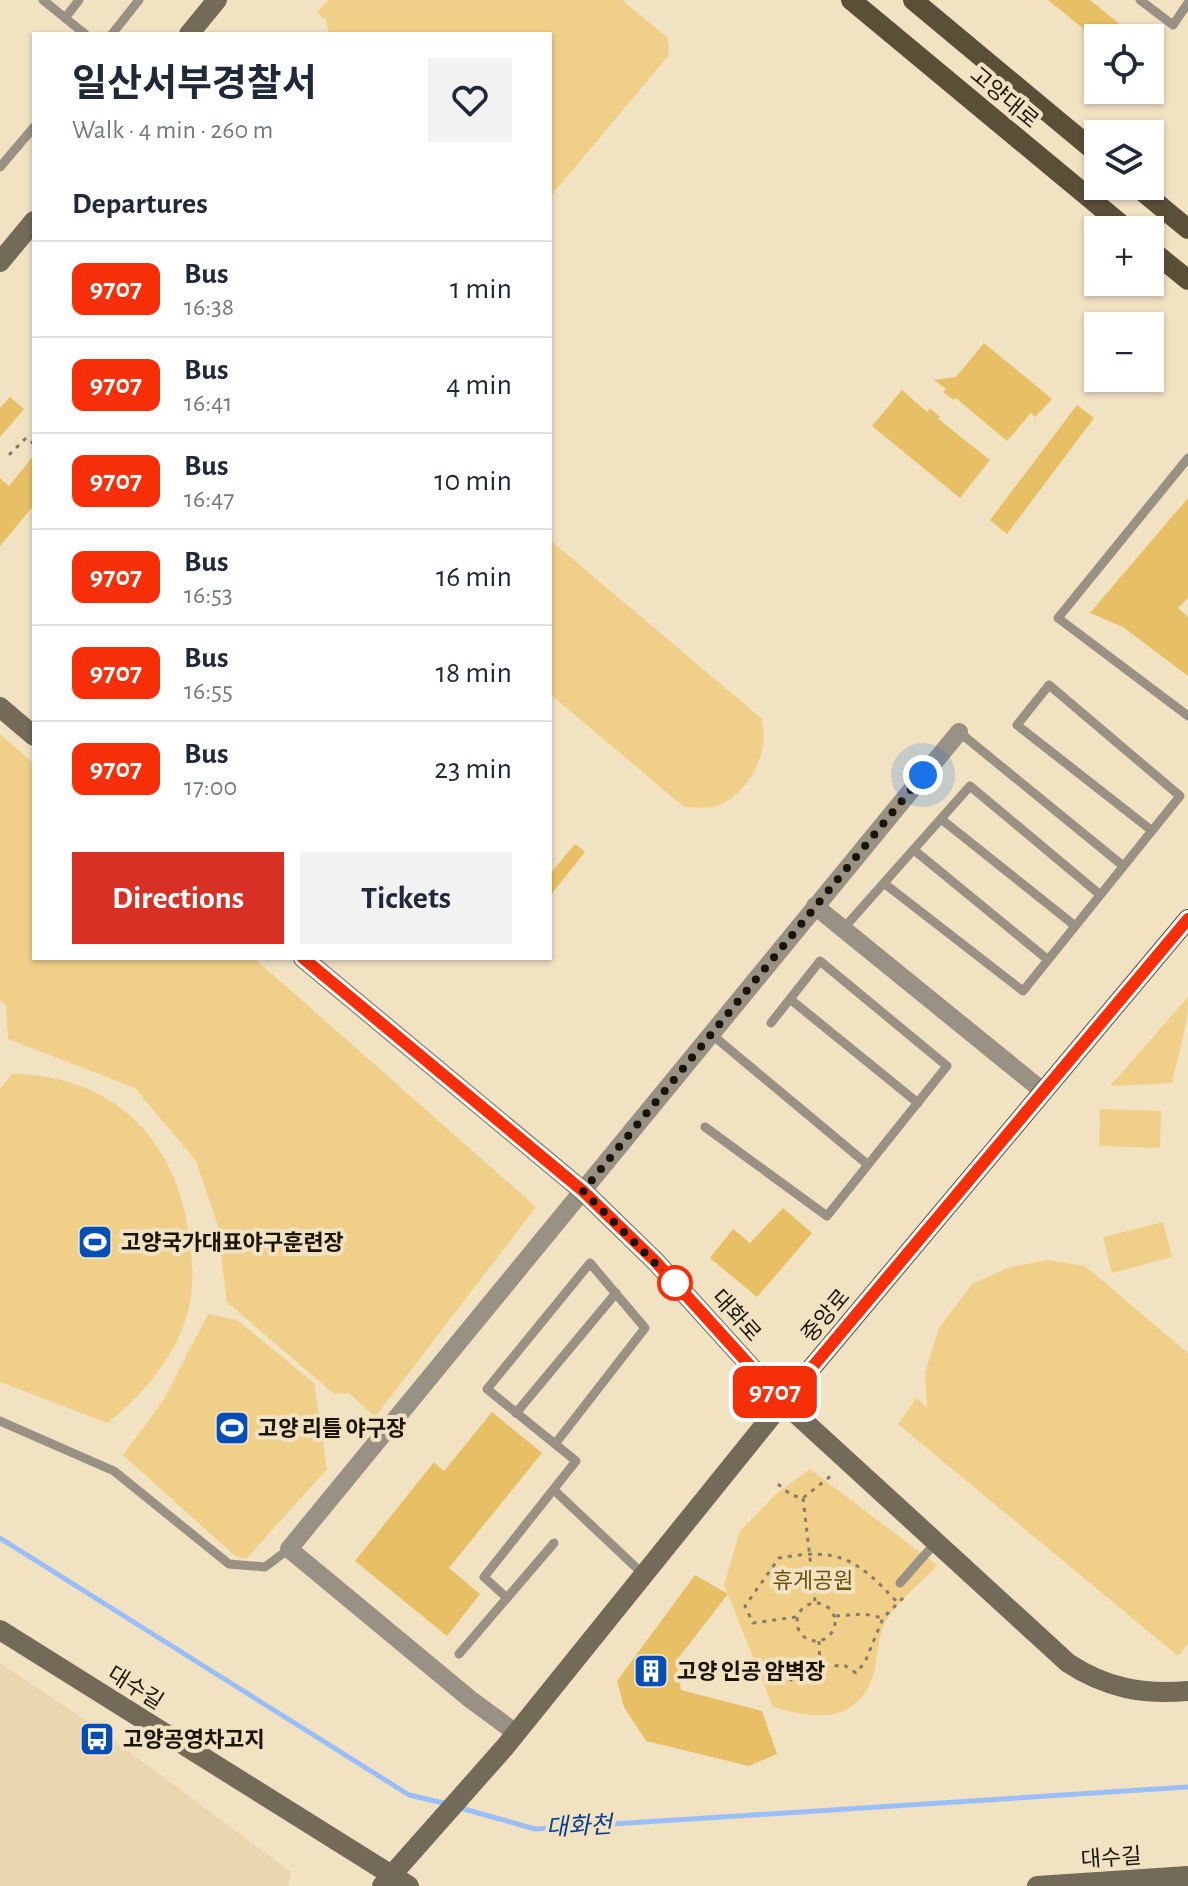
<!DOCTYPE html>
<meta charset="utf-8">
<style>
body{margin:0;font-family:"Alegreya Sans","Noto Sans KR",sans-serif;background:#f2f2f3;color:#1f2937;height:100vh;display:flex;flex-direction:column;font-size:30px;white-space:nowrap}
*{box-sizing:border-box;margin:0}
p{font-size:26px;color:#747a83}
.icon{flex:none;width:44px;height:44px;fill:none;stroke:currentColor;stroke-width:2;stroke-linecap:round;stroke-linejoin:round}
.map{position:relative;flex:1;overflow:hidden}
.details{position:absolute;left:32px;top:32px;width:520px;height:928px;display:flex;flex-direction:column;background:#fff;border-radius:0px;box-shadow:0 2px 6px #0004}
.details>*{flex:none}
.badge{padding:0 16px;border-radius:12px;font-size:28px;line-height:52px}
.fabs{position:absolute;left:1084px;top:24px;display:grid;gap:16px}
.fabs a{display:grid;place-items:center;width:80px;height:80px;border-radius:0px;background:#fff;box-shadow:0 2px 6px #0004;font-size:40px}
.you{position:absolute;width:40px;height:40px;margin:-20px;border:6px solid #fff;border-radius:50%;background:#1a73e8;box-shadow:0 0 0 12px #1a73e833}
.map>.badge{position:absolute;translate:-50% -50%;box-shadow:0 0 0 4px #fff}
h2{padding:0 40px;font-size:30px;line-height:72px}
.round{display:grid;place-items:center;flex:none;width:84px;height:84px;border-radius:0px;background:#f2f2f3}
.headline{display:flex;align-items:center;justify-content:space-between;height:136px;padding:0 40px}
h1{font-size:38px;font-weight:700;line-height:60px}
.button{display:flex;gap:16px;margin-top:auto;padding:16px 40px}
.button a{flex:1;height:92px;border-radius:0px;background:#d93025;color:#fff;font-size:32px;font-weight:700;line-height:92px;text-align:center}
.button a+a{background:#f2f2f3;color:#1f2937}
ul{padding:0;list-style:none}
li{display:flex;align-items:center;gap:24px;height:96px;padding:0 40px;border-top:2px solid #e0e1e3}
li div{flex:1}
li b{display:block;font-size:30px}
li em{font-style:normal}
li .badge{min-width:88px;font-weight:700;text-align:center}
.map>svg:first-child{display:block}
.built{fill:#ead7b0}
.green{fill:#f0cf89}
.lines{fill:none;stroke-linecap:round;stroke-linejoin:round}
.stream{stroke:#9abefa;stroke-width:5}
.building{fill:#e7bf65}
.path{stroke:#877d67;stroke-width:3;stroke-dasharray:4 6;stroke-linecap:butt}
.lane{stroke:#989184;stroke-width:9}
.street{stroke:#989184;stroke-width:18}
.secondary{stroke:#736a57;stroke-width:20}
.primary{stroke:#5a4f37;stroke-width:20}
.line-casing{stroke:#fff;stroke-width:18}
.line{stroke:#f72f08;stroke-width:12}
.walk{stroke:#1a1409;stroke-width:8;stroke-dasharray:0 14.4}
.stop-dot{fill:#fff;stroke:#f72f08;stroke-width:4}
.labels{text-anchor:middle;stroke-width:8;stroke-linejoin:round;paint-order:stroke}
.street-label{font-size:22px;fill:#1a1409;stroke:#f1e2c2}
.poi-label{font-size:22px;font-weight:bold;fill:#1a1409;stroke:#f1e2c2;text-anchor:start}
.park-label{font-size:22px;fill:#6e530d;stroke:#f1e2c2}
.water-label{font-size:24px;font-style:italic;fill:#093f92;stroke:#f1e2c2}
</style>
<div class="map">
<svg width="1188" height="1886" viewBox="0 0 1188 1886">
<rect width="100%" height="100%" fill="#f1e2c2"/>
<!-- built -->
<polygon class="built" points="0,1663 96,1727 291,1872 288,1886 0,1886"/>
<!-- green -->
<g class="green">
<polygon points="328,0 622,0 668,38 669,55 550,197 550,34 329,34 326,20 317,13"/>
<path d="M550,540L761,718C772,750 749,795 716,806C705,809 695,807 684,807L550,694Z"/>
<polygon points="0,734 34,764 34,958 254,958 536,1207 375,1417 350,1394 333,1393 227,1302 217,1223 196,1161 135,1088 8,1039 6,1005 0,1000"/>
<path d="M1188,997C1188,1028 1178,1053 1172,1083L1110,1086Z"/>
<path d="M12,1074C115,1074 181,1144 190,1244C193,1267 194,1288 188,1311C176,1357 144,1393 108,1423L0,1382V1089Z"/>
<polygon points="1100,1109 1161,1111 1160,1148 1099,1146"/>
<polygon points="1163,1222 1172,1257 1112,1273 1103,1237"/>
<polygon points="1048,1260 1085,1266 1188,1353 1188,1644 1178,1656 898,1424 917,1398 927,1408 925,1373 939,1328 972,1284 1010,1267"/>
<polygon points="208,1314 237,1320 314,1383 327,1469 246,1559 235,1556 123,1455 163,1401"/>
<path d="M810,1469L937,1565C921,1583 898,1600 886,1621C877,1637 878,1659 873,1676C855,1726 814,1718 773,1707L724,1585L740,1531L776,1494Z"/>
</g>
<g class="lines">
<!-- stream -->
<g class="stream">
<polyline points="0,1538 409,1795 448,1804"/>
<polyline points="457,1807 535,1829 1188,1787"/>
</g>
</g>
<!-- building -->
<g class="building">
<polygon points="1048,0 1090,0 1137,38 1095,38"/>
<polygon points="984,343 1052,399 1035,417 1031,413 1007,441 956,398 954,400 943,392 946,389 934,380 956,377"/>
<polygon points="902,390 927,412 930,408 940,417 938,419 990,460 960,498 872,426"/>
<polygon points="10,397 24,409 0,437 0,408"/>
<polygon points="1077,405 1094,418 1007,534 990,520"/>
<polygon points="34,455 34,505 0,546 0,478 9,486"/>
<polygon points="1188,498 1188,598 1178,608 1188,617 1188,676 1123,627 1090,613"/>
<polygon points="575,844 585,852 550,896 550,874"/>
<polygon points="783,1208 812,1233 757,1297 710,1258 733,1229 750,1243"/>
<polygon points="492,1412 542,1453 449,1568 480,1594 447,1636 355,1561 434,1462 444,1471"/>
<polygon points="695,1575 728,1594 676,1661 681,1690 762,1711 777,1754 749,1766 646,1741 624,1707 617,1681"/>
</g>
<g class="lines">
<!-- path -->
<g class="path">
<polyline points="9,455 26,438 34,444"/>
<polyline points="778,1484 791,1495 803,1498 832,1475"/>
<polyline points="803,1498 815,1601"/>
<circle cx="816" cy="1622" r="19"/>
<polyline points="836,1616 864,1614 883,1618"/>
<path d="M796,1617L753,1623L745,1606L779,1558C839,1547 857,1559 898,1603"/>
<polyline points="819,1641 820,1667"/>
<polyline points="790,1681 799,1670 844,1665 856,1673 865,1662 883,1618 906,1595"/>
</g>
<!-- lane -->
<g class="lane">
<polyline points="43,0 85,34"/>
<polyline points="1140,0 1173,25 1188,3"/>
<polyline points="65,18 79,0"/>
<polyline points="112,34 139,0"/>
<polyline points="0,167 34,127"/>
<polyline points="1188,458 1058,618 1188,716"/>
<polyline points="959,732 1122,865"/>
<polyline points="941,819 1074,925"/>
<polyline points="914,850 1047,959"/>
<polyline points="885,884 1023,991 1180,796 1049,685 1017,725 1151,830"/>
<polyline points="843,929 970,786 1098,893"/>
<polyline points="790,999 918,1103"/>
<polyline points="710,1033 867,1164"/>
<polyline points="705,1127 827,1216 947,1066 820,961 771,1023"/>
<polyline points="516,1413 616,1293"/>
<polyline points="0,1421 114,1471 229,1564 265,1567 289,1549"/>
<polyline points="555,1491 644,1575"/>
<polyline points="900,1583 937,1541"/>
<polyline points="507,1598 484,1577 576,1461 487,1389 590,1263 645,1328 555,1444"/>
<polyline points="459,1654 554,1543"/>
</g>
<!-- street -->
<g class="street">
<polyline points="815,906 1044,1092"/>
<polyline points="516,1733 470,1699 289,1549 959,732"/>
</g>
<!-- secondary -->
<g class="secondary">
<polyline points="189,34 217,0"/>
<polyline points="0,262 34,221"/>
<polyline points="0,707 34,736"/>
<path d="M303,958L583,1191L656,1262L783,1402L1068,1663C1106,1688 1143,1695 1188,1691"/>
<polyline points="0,1630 409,1886"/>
<polyline points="382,1886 505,1747 783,1402"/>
<polyline points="1037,1886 1188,1876"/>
</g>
<!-- primary -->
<g class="primary">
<polyline points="851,0 1128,230"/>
<polyline points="913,0 1098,154"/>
<polyline points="1136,186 1188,229"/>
<polyline points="1150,249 1188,280"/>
<polyline points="783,1402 1188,919"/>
</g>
</g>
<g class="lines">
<!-- line casing -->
<g class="line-casing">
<polyline id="line" points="303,958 583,1191 656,1262 783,1402 1188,919"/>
</g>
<!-- line -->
<use href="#line" class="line"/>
<!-- walk -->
<polyline class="walk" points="675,1283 583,1191 923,775"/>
</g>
<!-- icons -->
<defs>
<g id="stadium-square" transform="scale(1.8)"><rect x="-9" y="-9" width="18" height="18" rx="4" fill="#054eb8" stroke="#f1e2c2"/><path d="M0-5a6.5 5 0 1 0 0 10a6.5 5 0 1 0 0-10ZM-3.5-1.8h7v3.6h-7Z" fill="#fff"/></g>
<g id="building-square" transform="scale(1.8)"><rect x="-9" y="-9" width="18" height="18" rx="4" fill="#054eb8" stroke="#f1e2c2"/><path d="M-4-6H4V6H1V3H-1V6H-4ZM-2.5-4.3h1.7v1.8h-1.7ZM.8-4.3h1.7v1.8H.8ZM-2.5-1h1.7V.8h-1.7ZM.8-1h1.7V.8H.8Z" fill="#fff"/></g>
<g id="bus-square" transform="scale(1.8)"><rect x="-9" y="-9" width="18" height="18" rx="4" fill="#054eb8" stroke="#f1e2c2"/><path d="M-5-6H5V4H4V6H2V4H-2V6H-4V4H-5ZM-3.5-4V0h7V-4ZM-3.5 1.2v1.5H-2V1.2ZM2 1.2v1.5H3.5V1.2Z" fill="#fff"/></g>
</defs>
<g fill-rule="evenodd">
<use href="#stadium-square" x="95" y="1242"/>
<use href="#stadium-square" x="232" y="1428"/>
<use href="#building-square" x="651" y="1671"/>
<use href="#bus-square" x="97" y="1739"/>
</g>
<!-- markers -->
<circle class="stop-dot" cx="675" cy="1283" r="16"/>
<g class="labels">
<!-- street labels -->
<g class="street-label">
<text transform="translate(1005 97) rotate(40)" y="8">고양대로</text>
<text transform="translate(737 1315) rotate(48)" y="8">대화로</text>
<text transform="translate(825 1315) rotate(-50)" y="8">중앙로</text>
<text transform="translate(136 1687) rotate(32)" y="8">대수길</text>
<text transform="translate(1111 1857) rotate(-4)" y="8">대수길</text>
</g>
<!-- poi labels -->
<g class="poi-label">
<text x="121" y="1250">고양국가대표야구훈련장</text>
<text x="258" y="1436">고양 리틀 야구장</text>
<text x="677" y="1679">고양 인공 암벽장</text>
<text x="123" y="1747">고양공영차고지</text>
</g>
<!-- park labels -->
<g class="park-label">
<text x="813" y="1588">휴게공원</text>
</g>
<!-- water labels -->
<g class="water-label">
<text transform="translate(579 1826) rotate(-3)" y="8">대화천</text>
</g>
</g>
</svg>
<div class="fabs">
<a><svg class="icon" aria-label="locate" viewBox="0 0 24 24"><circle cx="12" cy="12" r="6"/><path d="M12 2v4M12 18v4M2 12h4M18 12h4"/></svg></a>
<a><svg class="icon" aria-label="layers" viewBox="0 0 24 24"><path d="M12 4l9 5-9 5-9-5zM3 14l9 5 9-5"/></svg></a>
<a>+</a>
<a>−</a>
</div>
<div class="you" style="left:923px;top:775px"></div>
<b class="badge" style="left:775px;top:1392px;background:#f72f08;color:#fff">9707</b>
<section class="details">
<div class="headline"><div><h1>일산서부경찰서</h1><p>Walk · 4 min · 260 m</p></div><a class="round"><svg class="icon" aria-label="heart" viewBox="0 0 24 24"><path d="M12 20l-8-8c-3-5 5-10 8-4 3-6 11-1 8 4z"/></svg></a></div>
<h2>Departures</h2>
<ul>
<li><span class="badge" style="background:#f72f08;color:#fff">9707</span><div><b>Bus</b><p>16:38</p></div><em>1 min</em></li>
<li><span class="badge" style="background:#f72f08;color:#fff">9707</span><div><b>Bus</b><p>16:41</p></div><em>4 min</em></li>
<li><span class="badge" style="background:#f72f08;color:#fff">9707</span><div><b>Bus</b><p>16:47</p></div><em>10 min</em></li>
<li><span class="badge" style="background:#f72f08;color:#fff">9707</span><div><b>Bus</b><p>16:53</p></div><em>16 min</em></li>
<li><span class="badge" style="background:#f72f08;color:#fff">9707</span><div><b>Bus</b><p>16:55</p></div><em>18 min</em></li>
<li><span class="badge" style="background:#f72f08;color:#fff">9707</span><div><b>Bus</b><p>17:00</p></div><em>23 min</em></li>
</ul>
<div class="button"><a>Directions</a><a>Tickets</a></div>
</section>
</div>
